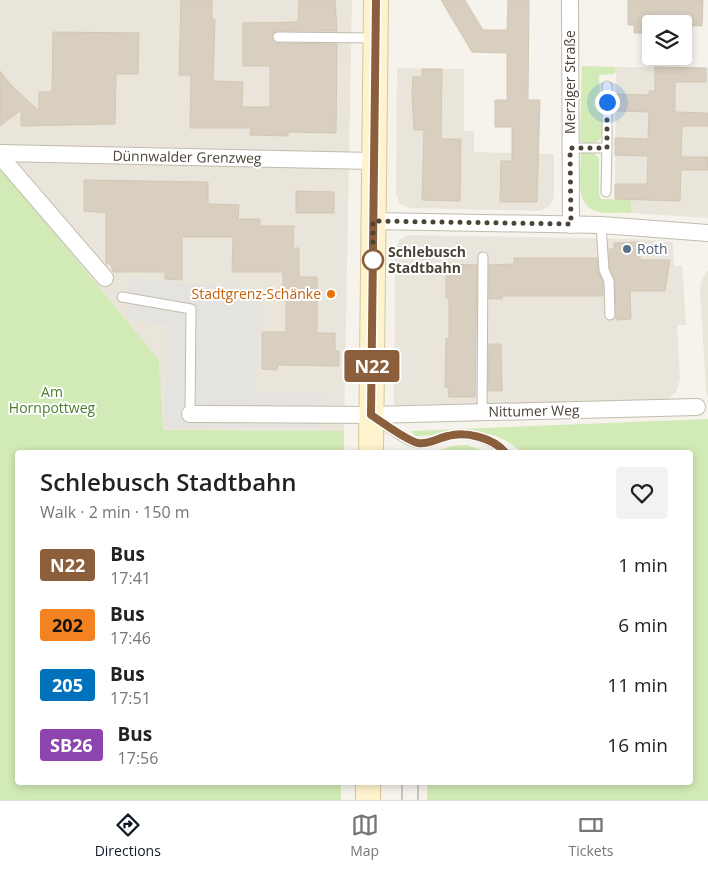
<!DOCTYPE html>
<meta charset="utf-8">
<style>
body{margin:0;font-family:"Open Sans",sans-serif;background:#f2f2f2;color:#222;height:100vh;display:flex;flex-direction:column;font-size:19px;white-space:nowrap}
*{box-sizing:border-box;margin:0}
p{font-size:16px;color:#767676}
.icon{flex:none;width:28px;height:28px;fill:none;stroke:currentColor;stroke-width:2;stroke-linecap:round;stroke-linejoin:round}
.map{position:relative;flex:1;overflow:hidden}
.panel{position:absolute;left:15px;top:450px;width:678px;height:335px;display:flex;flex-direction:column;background:#fff;border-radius:5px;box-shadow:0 2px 8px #0003}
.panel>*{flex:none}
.badge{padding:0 10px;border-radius:4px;font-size:18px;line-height:32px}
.controls{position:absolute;left:642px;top:15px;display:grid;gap:10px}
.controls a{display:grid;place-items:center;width:50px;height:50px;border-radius:5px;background:#fff;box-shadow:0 2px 8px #0003;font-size:25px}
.you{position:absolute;width:25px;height:25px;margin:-12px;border:4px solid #fff;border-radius:50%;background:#1a73e8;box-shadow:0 0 0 8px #1a73e833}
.map>.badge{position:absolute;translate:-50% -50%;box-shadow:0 0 0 2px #fff}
.round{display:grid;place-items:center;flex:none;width:52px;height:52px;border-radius:5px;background:#f2f2f2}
.head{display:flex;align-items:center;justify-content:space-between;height:85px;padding:0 25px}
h1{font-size:24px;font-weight:600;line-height:38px}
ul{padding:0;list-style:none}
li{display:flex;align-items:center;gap:15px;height:60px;padding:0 25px}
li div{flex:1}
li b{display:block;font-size:19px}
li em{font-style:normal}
li .badge{min-width:55px;font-weight:700;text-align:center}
.tabs{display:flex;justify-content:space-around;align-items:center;height:70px;border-top:1px solid #e0e0e0;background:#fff;font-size:14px;color:#767676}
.tabs a{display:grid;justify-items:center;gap:2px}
.tabs .active{color:#111827}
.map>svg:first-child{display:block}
.residential{fill:#eae5da}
.green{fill:#d2eab5}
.parking{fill:#e5e3e0}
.building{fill:#d8cfc1;stroke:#d3c7b4}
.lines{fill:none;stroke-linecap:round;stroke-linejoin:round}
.lane-casing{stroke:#c2bbae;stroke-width:11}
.street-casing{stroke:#c2bbae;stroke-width:18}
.secondary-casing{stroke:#d6c79b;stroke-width:26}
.lane{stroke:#fff;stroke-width:9}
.street{stroke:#fff;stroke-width:16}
.secondary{stroke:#fff3cd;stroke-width:24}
.tram{stroke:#9a9a9a;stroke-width:1}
.line-casing{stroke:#fff;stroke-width:11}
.line{stroke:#8b5e3c;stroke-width:8}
.walk{stroke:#4b4439;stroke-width:5;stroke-dasharray:0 9}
.service-dot{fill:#5c6f8a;stroke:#fff;stroke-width:2}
.stop-dot{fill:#fff;stroke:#8b5e3c;stroke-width:2.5}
.food-dot{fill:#e8710a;stroke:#fff;stroke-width:2}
.labels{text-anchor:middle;stroke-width:4;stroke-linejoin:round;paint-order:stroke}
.street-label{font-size:14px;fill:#4b4439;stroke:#fff}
.service-label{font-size:14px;fill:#4e5e75;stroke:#fff;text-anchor:start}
.stop-label{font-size:14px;font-weight:bold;fill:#4b4439;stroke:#fff;text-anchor:start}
.food-label{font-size:14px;fill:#c56008;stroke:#fff;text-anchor:end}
.park-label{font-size:14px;fill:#4a7f2a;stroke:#fff}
</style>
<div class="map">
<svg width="708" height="800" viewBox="0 0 708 800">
<rect width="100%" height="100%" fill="#f6f3ec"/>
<!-- residential -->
<g class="residential">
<polygon points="0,0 352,0 344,431 162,430 159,360 0,167"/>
<polygon points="616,67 708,68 708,218 631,213 631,200 615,200"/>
<polygon points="397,68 464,69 464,131 474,131 474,152 554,154 554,197 550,205 541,211 410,208 400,204 396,194"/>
<polygon points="408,235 637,239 673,242 674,266 682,266 686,325 677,325 680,379 676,392 665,402 394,409 395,250 399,240"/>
<polygon points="708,270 708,397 706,391 700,288 702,279"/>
</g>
<!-- green -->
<g class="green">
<path d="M582,66L616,67L615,74L599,75L602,136C597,144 589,146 580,141Z"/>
<path d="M581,153H593L599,158V195L601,199L631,200V213C620,212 609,214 599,212C573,207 581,171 581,153Z"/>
<polygon points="0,167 159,360 163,430 344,431 344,452 18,452 18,782 341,783 341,800 0,800"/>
<path d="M708,419V800H427V783L690,782V452H521C488,421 456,435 416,436L413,434L412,431Z"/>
<polygon points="467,445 487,452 437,452 436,451 452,446"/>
</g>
<!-- parking -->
<polygon class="parking" points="129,278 258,289 256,393 321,393 320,427 164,427 168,324 127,319"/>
<!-- building -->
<g class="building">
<polygon points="181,0 212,0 212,19 215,20 213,81 243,82 242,107 270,107 270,66 243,66 243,23 298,22 299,0 335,0 337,31 278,31 273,33 272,37 274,42 278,43 337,44 336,133 288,132 288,136 250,135 251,128 190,128 191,75 179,75"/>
<polygon points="441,0 465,0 483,30 507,30 508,0 529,0 528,100 540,100 537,202 500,202 501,161 512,161 512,127 495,127 495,100 507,100 507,53 472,52"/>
<polygon points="628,0 703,0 702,26 651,24 650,33 634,33 634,25 628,25"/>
<polygon points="53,32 139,33 138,74 116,74 115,124 21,126 21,110 0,126 0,71 12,86 39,111 39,92 52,92"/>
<polygon points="655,67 706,68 706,82 675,82 675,112 708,113 708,126 682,126 681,157 708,157 708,170 681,170 680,201 615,199 615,184 647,184 648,156 615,155 615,138 648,139 649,112 615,111 616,94 649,95 649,91 655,91"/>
<polygon points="422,69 442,69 441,139 461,139 460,201 422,200 424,130 414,130 412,95 413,77 422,77"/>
<polygon points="84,180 208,182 208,204 239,205 238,219 260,219 260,226 294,226 293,248 299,248 299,277 317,277 317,333 335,333 335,351 339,351 339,366 278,365 277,370 262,369 262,332 286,332 286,286 283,286 283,272 232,272 233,237 182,237 182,280 165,279 165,272 113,272 111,264 106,264 106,213 84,211"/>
<polygon points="296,191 334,192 334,213 296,213"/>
<polygon points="640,242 640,260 670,260 665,291 630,291 631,319 616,320 615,281 610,268 609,249 614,249 614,243"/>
<polygon points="514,258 597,258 598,271 603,282 603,296 502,296 502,299 489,299 489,265 514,264"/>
<polygon points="449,264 477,265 475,397 449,397 448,387 445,387 446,338 449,339 449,298 446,298 446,274 449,273"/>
<polygon points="489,344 501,344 502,391 488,391"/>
</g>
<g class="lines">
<!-- lane casing -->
<g class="lane-casing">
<g id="lane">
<polyline points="278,37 375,38"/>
<polyline points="570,148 607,148 607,86"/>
<polyline points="606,192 607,148"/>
<polyline points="601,225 604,270 609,281 610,315"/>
<polyline points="122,297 191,309 190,414"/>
<polyline points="482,413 483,257"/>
<path d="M374,417C385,424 405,441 417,443C428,445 438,438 448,436C466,431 492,438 505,452"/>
</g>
</g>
<!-- street casing -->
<g class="street-casing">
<g id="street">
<polyline points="570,0 571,225"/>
<polyline points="0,153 374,161"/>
<polyline points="0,156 105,278"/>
<polyline points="373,221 601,225 708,233"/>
<polyline points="190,414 371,415 697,407"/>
</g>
</g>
<!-- secondary casing -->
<g class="secondary-casing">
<g id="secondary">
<polyline points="371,452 376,0"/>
<polyline points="368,800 368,782"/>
</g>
</g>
<!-- lane -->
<use href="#lane" class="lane"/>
<!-- street -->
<use href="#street" class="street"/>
<!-- secondary -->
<use href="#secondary" class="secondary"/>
<!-- tram -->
<g class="tram">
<polyline points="402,800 402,782"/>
<polyline points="418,800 418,782"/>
</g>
</g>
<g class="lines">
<!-- line casing -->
<g class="line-casing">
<path id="line" d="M376,0L371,415C382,422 407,441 418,443C428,445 438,438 448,436C466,431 493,438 505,452"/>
</g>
<!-- line -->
<use href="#line" class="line"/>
<!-- walk -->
<polyline class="walk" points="373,260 373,221 571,224 570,148 607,148 607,102"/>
</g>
<!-- markers -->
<circle class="service-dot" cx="627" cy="249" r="5"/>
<circle class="stop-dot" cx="373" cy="260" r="10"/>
<circle class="food-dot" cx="331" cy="294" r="5"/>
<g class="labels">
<!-- street labels -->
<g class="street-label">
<text transform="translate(570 82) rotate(-90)" y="5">Merziger Straße</text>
<text transform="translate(187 157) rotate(1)" y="5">Dünnwalder Grenzweg</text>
<text transform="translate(534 411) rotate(-1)" y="5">Nittumer Weg</text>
</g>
<!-- service labels -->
<g class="service-label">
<text x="637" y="254">Roth</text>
</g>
<!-- stop labels -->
<g class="stop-label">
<text x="388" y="257">Schlebusch<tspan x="388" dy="16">Stadtbahn</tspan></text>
</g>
<!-- food labels -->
<g class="food-label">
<text x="321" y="299">Stadtgrenz-Schänke</text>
</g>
<!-- park labels -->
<g class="park-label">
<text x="52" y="397">Am<tspan x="52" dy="16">Hornpottweg</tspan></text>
</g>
</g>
</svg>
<div class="controls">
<a><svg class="icon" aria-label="layers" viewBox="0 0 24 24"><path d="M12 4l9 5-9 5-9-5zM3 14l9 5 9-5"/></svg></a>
</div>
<div class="you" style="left:607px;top:102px"></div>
<b class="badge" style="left:372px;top:366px;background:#8b5e3c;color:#fff">N22</b>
<section class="panel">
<div class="head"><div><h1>Schlebusch Stadtbahn</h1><p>Walk · 2 min · 150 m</p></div><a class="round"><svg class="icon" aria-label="heart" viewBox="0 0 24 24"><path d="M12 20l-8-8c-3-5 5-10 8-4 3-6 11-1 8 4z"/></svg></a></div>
<ul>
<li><span class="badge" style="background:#8b5e3c;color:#fff">N22</span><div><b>Bus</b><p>17:41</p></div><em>1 min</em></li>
<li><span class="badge" style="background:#f58220;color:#111">202</span><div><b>Bus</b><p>17:46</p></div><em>6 min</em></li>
<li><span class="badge" style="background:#0072bc;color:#fff">205</span><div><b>Bus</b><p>17:51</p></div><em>11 min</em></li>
<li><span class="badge" style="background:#8e44ad;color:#fff">SB26</span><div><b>Bus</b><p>17:56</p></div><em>16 min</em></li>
</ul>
</section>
</div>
<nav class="tabs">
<a class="active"><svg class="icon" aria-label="directions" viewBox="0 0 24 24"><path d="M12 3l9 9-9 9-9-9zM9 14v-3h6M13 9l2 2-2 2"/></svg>Directions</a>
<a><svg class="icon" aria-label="map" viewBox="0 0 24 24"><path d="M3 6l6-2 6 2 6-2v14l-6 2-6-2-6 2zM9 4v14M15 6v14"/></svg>Map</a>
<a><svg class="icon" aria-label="tickets" viewBox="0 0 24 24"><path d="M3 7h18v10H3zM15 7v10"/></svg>Tickets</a>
</nav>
